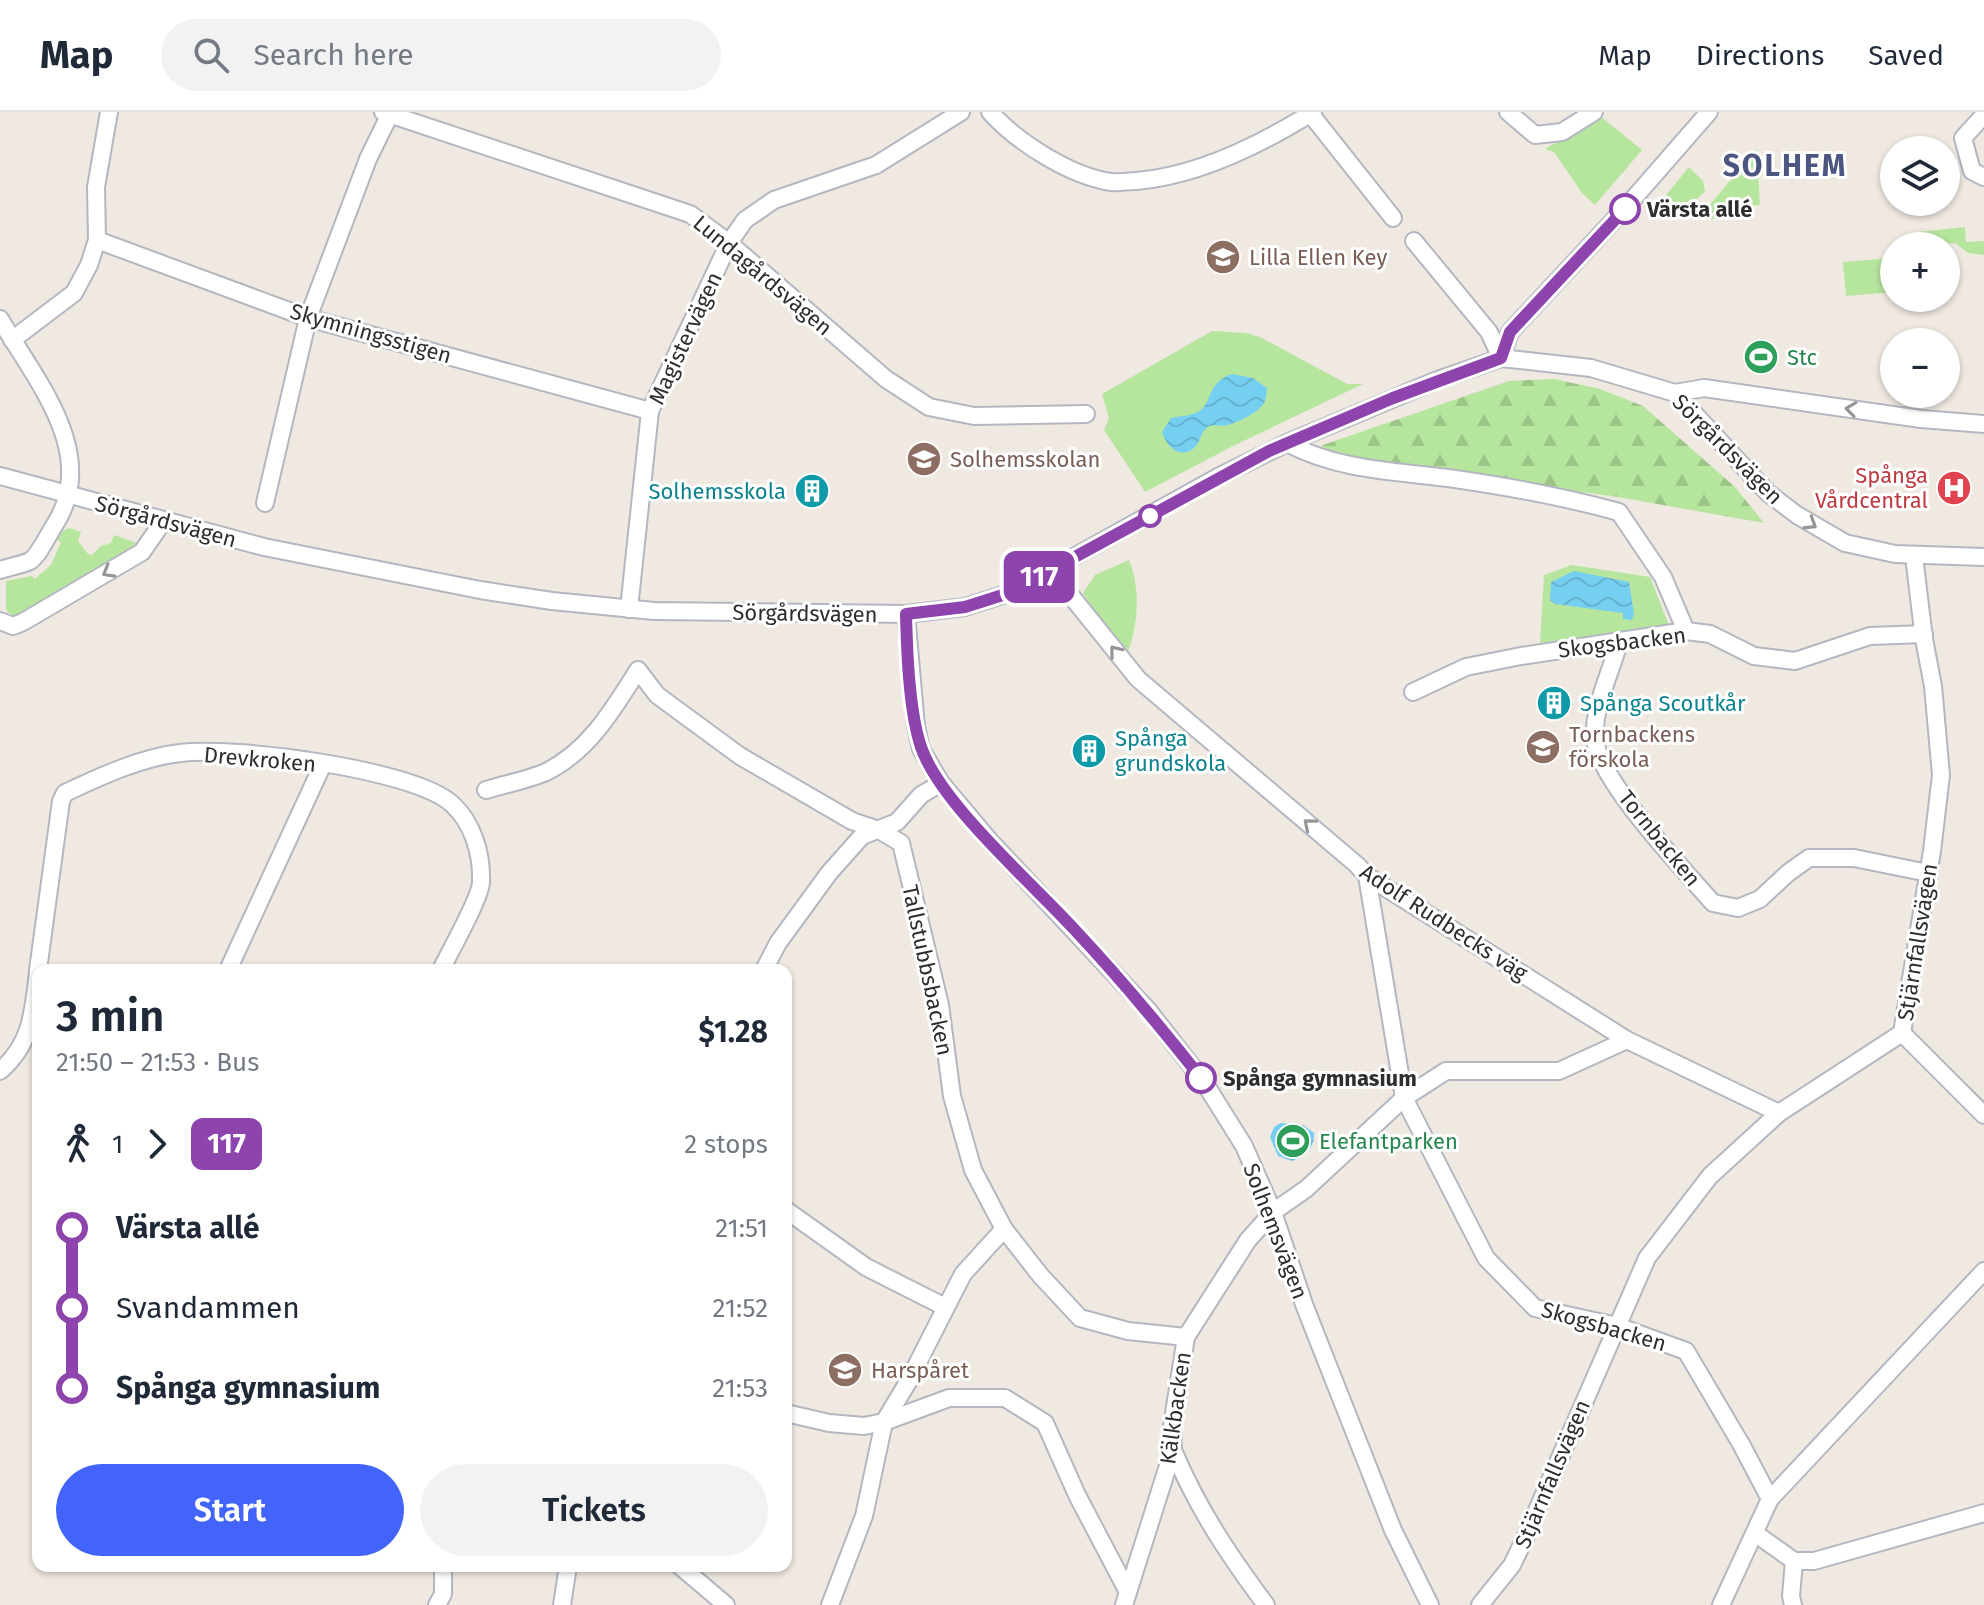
<!DOCTYPE html>
<meta charset="utf-8">
<style>
body{margin:0;font-family:"Fira Sans",sans-serif;background:#f2f2f3;color:#1f2937;height:100vh;display:flex;flex-direction:column;font-size:30px;white-space:nowrap}
*{box-sizing:border-box;margin:0}
p{font-size:26px;color:#747a83}
.icon{flex:none;width:44px;height:44px;fill:none;stroke:currentColor;stroke-width:2;stroke-linecap:round;stroke-linejoin:round}
.map{position:relative;flex:1;overflow:hidden}
.panel{position:absolute;left:32px;top:852px;width:760px;height:608px;display:flex;flex-direction:column;background:#fff;border-radius:16px;box-shadow:0 2px 6px #0004}
.panel>*{flex:none}
.badge{padding:0 16px;border-radius:12px;font-size:28px;line-height:52px}
.fabs{position:absolute;left:1880px;top:24px;display:grid;gap:16px}
.fabs a{display:grid;place-items:center;width:80px;height:80px;border-radius:50%;background:#fff;box-shadow:0 2px 6px #0004;font-size:40px}
.map>.badge{position:absolute;translate:-50% -50%;box-shadow:0 0 0 4px #fff}
.legs{display:flex;align-items:center;gap:12px;height:88px;padding:0 24px;font-size:26px}
.legs p{margin-inline-start:auto}
.summary{display:flex;align-items:center;justify-content:space-between;height:136px;padding:0 24px}
h1{font-size:44px;font-weight:600;line-height:60px}
.action{display:flex;gap:16px;margin-top:auto;padding:16px 24px}
.action a{flex:1;height:92px;border-radius:48px;background:#4264fb;color:#fff;font-size:32px;font-weight:600;line-height:92px;text-align:center}
.action a+a{background:#f2f2f3;color:#1f2937}
ul{padding:0 24px;list-style:none}
li{display:flex;align-items:center;gap:28px;height:80px;font-size:30px}
li i{display:grid;place-items:center;width:12px;height:100%;margin:0 10px;background:currentColor}
li i::after{content:'';width:20px;height:20px;margin:-10px;border:6px solid;border-radius:50%;background:#fff}
li p{margin-inline-start:auto}
li:first-child i{background:linear-gradient(#0000 50%,currentColor 0)}
li:last-child i{background:linear-gradient(currentColor 50%,#0000 0)}
header{display:flex;align-items:center;gap:48px;box-sizing:border-box;height:112px;padding:0 40px;background:#fff;border-bottom:2px solid #e0e1e3}
header strong{font-size:38px}
nav{display:flex;gap:44px;margin-inline-start:auto;font-size:28px}
.search{width:560px;height:72px;background:#f2f2f3;display:flex;align-items:center;gap:20px;box-sizing:border-box;padding:0 28px;border-radius:44px;color:#747a83;font-size:30px}
.map>svg:first-child{display:block}
.green{fill:#b6e59e}
.forest{fill:url(#forest-firs)}
.water{fill:url(#water-waves)}
.lines{fill:none;stroke-linecap:round;stroke-linejoin:round}
.minor-casing{stroke:#b4b7c1;stroke-width:20}
.minor{stroke:#fff;stroke-width:16}
.oneway{stroke:#969696}
.line-1-casing{stroke:#fff;stroke-width:18}
.line-1{stroke:#8e44ad;stroke-width:12}
.stop-1-dot{fill:#fff;stroke:#8e44ad;stroke-width:4}
.labels{text-anchor:middle;stroke-width:6;stroke-linejoin:round;paint-order:stroke}
.stop-label{font-size:22px;font-weight:bold;fill:#2e2e2e;stroke:#fff;text-anchor:start}
.education-label{font-size:22px;fill:#785e54;stroke:#fff;text-anchor:start}
.street-label{font-size:22px;fill:#2e2e2e;stroke:#fff}
.leisure-label{font-size:22px;fill:#27864d;stroke:#fff;text-anchor:start}
.health-label{font-size:22px;fill:#be3a42;stroke:#fff;text-anchor:end}
.culture-label{font-size:22px;fill:#0d838f;stroke:#fff;text-anchor:start}
.district-label{font-size:30px;font-weight:bold;letter-spacing:2px;fill:#4d5680;stroke:#fff}
</style>
<header>
<strong>Map</strong>
<div class="search"><svg class="icon" aria-label="search" viewBox="0 0 24 24"><circle cx="10" cy="10" r="6"/><path d="M15 15l6 6"/></svg>Search here</div>
<nav><a>Map</a><a>Directions</a><a>Saved</a></nav>
</header>
<div class="map">
<svg width="1984" height="1493" viewBox="0 0 1984 1493">
<defs>
<pattern id="forest-firs" width="22" height="20" patternUnits="userSpaceOnUse" patternTransform="scale(2)"><rect width="22" height="20" fill="#b6e59e"/><path d="M5 1l3.5 6h-7zM16 11l3.5 6h-7z" fill="#9dc588"/></pattern>
<pattern id="water-waves" width="16" height="10" patternUnits="userSpaceOnUse" patternTransform="scale(2)"><rect width="16" height="10" fill="#75cff0"/><path d="M0 5q4-4 8 0t8 0" fill="none" stroke="#66b2ce"/></pattern>
</defs>
<rect width="100%" height="100%" fill="#efe9e1"/>
<!-- green -->
<g class="green">
<polygon points="1600,4 1642,38 1595,93 1582,81 1554,40 1545,37"/>
<polygon points="1757,37 1760,93 1714,97 1714,107 1706,108 1707,96"/>
<polygon points="1689,55 1703,69 1705,79 1695,89 1696,109 1666,83"/>
<polygon points="1965,115 1966,130 1984,129 1984,143 1968,141 1955,131 1930,134 1919,130 1918,120"/>
<polygon points="1894,146 1894,180 1846,184 1843,150"/>
<polygon points="1212,219 1246,221 1262,226 1347,272 1363,272 1233,334 1145,380 1104,318 1109,306 1102,282"/>
<polygon points="69,416 81,420 78,429 88,442 92,443 101,434 111,431 114,423 137,431 21,504 12,503 6,498 6,469 32,464 35,467 51,453 61,430 56,427 59,421"/>
<path d="M1129,448C1140,475 1139,511 1128,539L1101,509L1083,481L1095,463Z"/>
<polygon points="1572,453 1650,465 1670,516 1540,532 1544,463"/>
</g>
<!-- forest -->
<polygon class="forest" points="1554,267 1600,277 1643,294 1735,375 1764,411 1618,385 1359,349 1319,341 1323,333 1509,269"/>
<!-- water -->
<g class="water">
<path d="M1232,262L1253,266L1267,276C1267,277 1266,287 1265,289C1261,299 1239,310 1228,313C1222,315 1215,312 1209,314C1201,318 1201,329 1195,335C1181,349 1166,334 1162,320L1171,306C1180,304 1190,304 1198,300C1213,291 1206,271 1232,262Z"/>
<polygon points="1574,459 1629,470 1634,502 1632,508 1623,507 1623,501 1555,492 1550,488 1551,470"/>
<path d="M1281,1011L1303,1013L1314,1021C1315,1036 1304,1044 1292,1049L1278,1044L1270,1025L1274,1015Z"/>
</g>
<g class="lines">
<!-- minor casing -->
<g class="minor-casing">
<g id="minor">
<polyline points="383,0 690,102 729,131 886,267 929,295 974,304 1086,302"/>
<path d="M990,0C1017,30 1070,64 1111,70C1118,71 1128,69 1136,69C1198,64 1260,33 1313,0"/>
<polyline points="1309,0 1393,106"/>
<polyline points="1508,0 1535,23 1562,20 1594,0"/>
<polyline points="1984,3 1963,26 1972,59 1984,65"/>
<polyline points="97,128 308,206 650,299"/>
<polyline points="1414,129 1489,220 1501,246"/>
<path d="M0,207C35,268 101,342 54,414C48,423 39,443 30,449C21,453 9,455 0,458"/>
<polyline points="12,228 74,181 89,153 97,128 96,75 109,0"/>
<polyline points="1501,246 1510,220 1627,94 1709,0"/>
<polyline points="1675,281 1704,276 1921,307 1984,312"/>
<path d="M1287,331C1339,359 1397,359 1455,367C1510,375 1565,385 1619,400L1663,465L1686,519"/>
<polyline points="0,364 264,435 480,478 552,489 654,499 906,502 965,495 1009,481 1218,365 1287,331 1435,269 1501,246 1591,256 1675,281 1768,381 1797,403 1845,431 1895,442 1984,445"/>
<polyline points="265,391 308,206 368,47 389,4 396,0"/>
<polyline points="1051,459 1138,567 1357,753 1367,764 1627,928 1779,1001"/>
<polyline points="629,497 650,299 729,131 745,108 774,88 876,53 961,0"/>
<polyline points="906,502 916,614 921,637 941,671 989,728 1148,898 1204,970 1244,1034 1273,1100 1305,1195 1393,1418 1430,1493"/>
<polyline points="0,509 13,514 23,510 142,440 164,408"/>
<path d="M1619,530C1611,561 1593,594 1595,626C1596,666 1685,759 1713,791L1738,796L1760,787L1788,761L1809,746H1854L1928,761"/>
<polyline points="1413,580 1466,555 1521,544 1686,519 1710,522 1754,544 1795,549 1870,524 1924,522"/>
<path d="M486,678C505,672 528,668 546,660C589,639 614,596 638,558L657,583L740,644L852,709L879,718L901,731L940,893L952,984L973,1058L1004,1117L1040,1163L1080,1206L1128,1219L1186,1225"/>
<polyline points="1367,764 1404,986 1486,1146 1535,1196 1617,1214 1686,1239 1741,1332 1770,1387"/>
<path d="M38,858L61,689L65,681C99,665 142,645 180,641C233,634 414,657 452,692C473,711 482,742 481,770C481,785 449,841 441,858"/>
<polyline points="228,858 323,652"/>
<polyline points="764,858 778,831 829,761 862,724 897,710 921,683 941,671"/>
<polyline points="1902,921 1984,1003"/>
<path d="M0,959C32,931 33,901 38,860"/>
<polyline points="786,1098 866,1155 945,1195"/>
<polyline points="786,1301 829,1311 864,1314 884,1310 949,1286 1005,1286 1045,1311 1077,1383 1128,1480"/>
<path d="M1173,1338C1198,1397 1228,1442 1266,1493"/>
<polyline points="1756,1422 1794,1449 1791,1484 1793,1493"/>
<polyline points="1794,1449 1814,1449 1984,1401"/>
<polyline points="680,1454 726,1493"/>
<polyline points="437,1493 443,1482 443,1454"/>
<polyline points="562,1493 568,1454"/>
<polyline points="830,1493 864,1404 884,1310 908,1270 963,1162 1004,1117"/>
<polyline points="1124,1493 1173,1338 1172,1314 1186,1225 1248,1128 1273,1100 1306,1077 1404,986 1446,959 1559,959 1627,928"/>
<polyline points="1480,1493 1512,1453 1525,1426 1647,1146 1710,1064 1779,1001 1902,921 1932,739 1941,663 1933,574 1924,527 1914,444"/>
<polyline points="1721,1493 1770,1387 1984,1159"/>
</g>
</g>
<!-- minor -->
<use href="#minor" class="minor"/>
</g>
<!-- one-way arrows -->
<defs><path id="oneway-chevron" d="M-2-3.5L2.5 0L-2 3.5" fill="none" stroke-width="1.6" stroke-linecap="round" stroke-linejoin="round" transform="scale(2)"/></defs>
<g class="oneway">
<use href="#oneway-chevron" transform="translate(1851 297) rotate(-172)"/>
<use href="#oneway-chevron" transform="translate(1811 412) rotate(32)"/>
<use href="#oneway-chevron" transform="translate(108 460) rotate(150)"/>
<use href="#oneway-chevron" transform="translate(1115 539) rotate(-129)"/>
<use href="#oneway-chevron" transform="translate(1309 712) rotate(-140)"/>
</g>
<g class="lines">
<!-- line-1 casing -->
<g class="line-1-casing">
<path id="line-1" d="M1201,966C1160,914 1119,865 1074,817C1032,771 940,691 921,635C909,599 907,540 906,502L965,495L1009,481L1269,339L1393,286L1501,246L1510,220L1625,97"/>
</g>
<!-- line-1 -->
<use href="#line-1" class="line-1"/>
</g>
<!-- icons -->
<defs>
<g id="school-disc" transform="scale(1.8)"><circle r="9.5" fill="#8d6e63" stroke="#fff"/><path d="M0-5L7-2L0 1L-7-2ZM-4 1L0 2.5L4 1V4Q0 6-4 4Z" fill="#fff"/></g>
<g id="stadium-disc" transform="scale(1.8)"><circle r="9.5" fill="#2e9e5b" stroke="#fff"/><path d="M0-5a6.5 5 0 1 0 0 10a6.5 5 0 1 0 0-10ZM-3.5-1.8h7v3.6h-7Z" fill="#fff"/></g>
<g id="hospital-disc" transform="scale(1.8)"><circle r="9.5" fill="#e0444e" stroke="#fff"/><path d="M-5-5h3v3.5h4V-5h3V5h-3V1.5h-4V5h-3Z" fill="#fff"/></g>
<g id="building-disc" transform="scale(1.8)"><circle r="9.5" fill="#0f9aa8" stroke="#fff"/><path d="M-4-6H4V6H1V3H-1V6H-4ZM-2.5-4.3h1.7v1.8h-1.7ZM.8-4.3h1.7v1.8H.8ZM-2.5-1h1.7V.8h-1.7ZM.8-1h1.7V.8H.8Z" fill="#fff"/></g>
</defs>
<g fill-rule="evenodd">
<use href="#school-disc" x="1223" y="145"/>
<use href="#stadium-disc" x="1761" y="245"/>
<use href="#school-disc" x="924" y="347"/>
<use href="#hospital-disc" x="1954" y="376"/>
<use href="#building-disc" x="812" y="379"/>
<use href="#building-disc" x="1554" y="591"/>
<use href="#school-disc" x="1543" y="635"/>
<use href="#building-disc" x="1089" y="639"/>
<use href="#stadium-disc" x="1293" y="1029"/>
<use href="#school-disc" x="845" y="1258"/>
</g>
<!-- markers -->
<g class="stop-1-dot">
<circle cx="1625" cy="97" r="14"/>
<circle cx="1150" cy="404" r="10"/>
<circle cx="1201" cy="966" r="14"/>
</g>
<g class="labels">
<!-- stop labels -->
<g class="stop-label">
<text x="1647" y="105">Värsta allé</text>
<text x="1223" y="974">Spånga gymnasium</text>
</g>
<!-- education labels -->
<g class="education-label">
<text x="1249" y="153">Lilla Ellen Key</text>
<text x="950" y="355">Solhemsskolan</text>
<text x="1569" y="630">Tornbackens<tspan x="1569" dy="25">förskola</tspan></text>
<text x="871" y="1266">Harspåret</text>
</g>
<!-- street labels -->
<g class="street-label">
<text transform="translate(763 163) rotate(40)" y="8">Lundagårdsvägen</text>
<text transform="translate(371 221) rotate(16)" y="8">Skymningsstigen</text>
<text transform="translate(685 226) rotate(-65)" y="8">Magistervägen</text>
<text transform="translate(1728 337) rotate(45)" y="8">Sörgårdsvägen</text>
<text transform="translate(166 409) rotate(15)" y="8">Sörgårdsvägen</text>
<text transform="translate(805 501) rotate(1)" y="8">Sörgårdsvägen</text>
<text transform="translate(1622 530) rotate(-7)" y="8">Skogsbacken</text>
<text transform="translate(260 647) rotate(5)" y="8">Drevkroken</text>
<text transform="translate(1660 726) rotate(51)" y="8">Tornbacken</text>
<text transform="translate(1444 810) rotate(33)" y="8">Adolf Rudbecks väg</text>
<text transform="translate(1917 830) rotate(-81)" y="8">Stjärnfallsvägen</text>
<text transform="translate(928 858) rotate(78)" y="8">Tallstubbsbacken</text>
<text transform="translate(1276 1119) rotate(69)" y="8">Solhemsvägen</text>
<text transform="translate(1604 1214) rotate(16)" y="8">Skogsbacken</text>
<text transform="translate(1175 1296) rotate(-82)" y="8">Kälkbacken</text>
<text transform="translate(1552 1362) rotate(-67)" y="8">Stjärnfallsvägen</text>
</g>
<!-- leisure labels -->
<g class="leisure-label">
<text x="1787" y="253">Stc</text>
<text x="1319" y="1037">Elefantparken</text>
</g>
<!-- health labels -->
<g class="health-label">
<text x="1928" y="371">Spånga<tspan x="1928" dy="25">Vårdcentral</tspan></text>
</g>
<!-- culture labels -->
<g class="culture-label">
<text x="786" y="387" text-anchor="end">Solhemsskola</text>
<text x="1580" y="599">Spånga Scoutkår</text>
<text x="1115" y="634">Spånga<tspan x="1115" dy="25">grundskola</tspan></text>
</g>
<!-- district labels -->
<g class="district-label">
<text x="1785" y="64">SOLHEM</text>
</g>
</g>
</svg>
<div class="fabs">
<a><svg class="icon" aria-label="layers" viewBox="0 0 24 24"><path d="M12 4l9 5-9 5-9-5zM3 14l9 5 9-5"/></svg></a>
<a>+</a>
<a>−</a>
</div>
<b class="badge" style="left:1039px;top:465px;background:#8e44ad;color:#fff">117</b>
<section class="panel">
<div class="summary"><div><h1>3 min</h1><p>21:50 – 21:53 · Bus</p></div><b>$1.28</b></div>
<div class="legs"><svg class="icon" aria-label="walk" viewBox="0 0 24 24"><circle cx="13" cy="4" r="2"/><path d="M13 8l-2 6 4 7M11 14l-3 7M7 12l3-4h3l4 4"/></svg>1<svg class="icon" aria-label="forward" viewBox="0 0 24 24"><path d="M9 5l7 7-7 7"/></svg><b class="badge" style="background:#8e44ad;color:#fff">117</b><p>2 stops</p></div>
<ul>
<li><i style="color:#8e44ad"></i><b>Värsta allé</b><p>21:51</p></li>
<li><i style="color:#8e44ad"></i><span>Svandammen</span><p>21:52</p></li>
<li><i style="color:#8e44ad"></i><b>Spånga gymnasium</b><p>21:53</p></li>
</ul>
<div class="action"><a>Start</a><a>Tickets</a></div>
</section>
</div>
